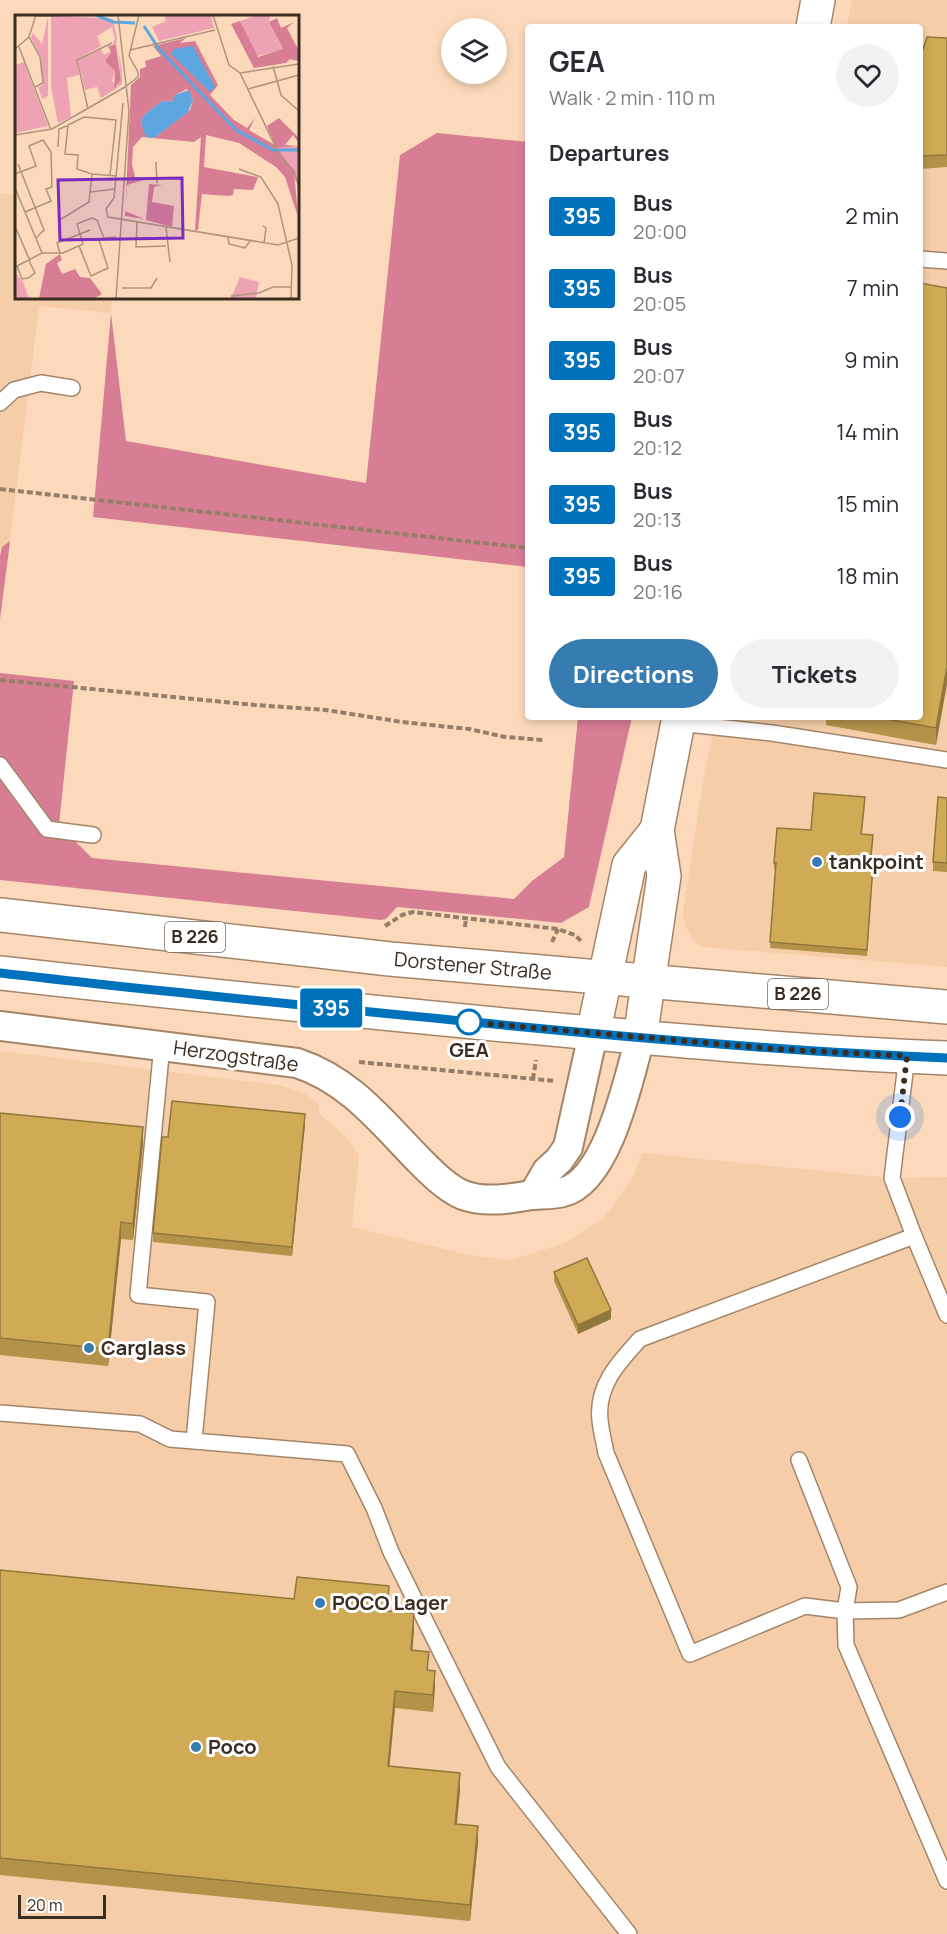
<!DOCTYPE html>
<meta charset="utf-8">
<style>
body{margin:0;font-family:Manrope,sans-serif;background:#f2f2f3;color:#2b2b33;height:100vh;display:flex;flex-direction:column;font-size:22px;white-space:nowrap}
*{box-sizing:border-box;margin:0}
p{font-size:20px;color:#7c7c81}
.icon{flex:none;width:33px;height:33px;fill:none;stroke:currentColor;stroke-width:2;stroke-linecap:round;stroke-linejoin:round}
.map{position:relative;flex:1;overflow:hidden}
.panel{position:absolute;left:525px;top:24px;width:398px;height:696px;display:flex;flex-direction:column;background:#fff;border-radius:6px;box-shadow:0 3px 9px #0003}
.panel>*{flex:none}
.badge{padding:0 12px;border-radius:4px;font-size:21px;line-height:39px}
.fabs{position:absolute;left:441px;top:18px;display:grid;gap:12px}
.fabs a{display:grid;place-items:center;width:66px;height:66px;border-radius:50%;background:#fff;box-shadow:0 3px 9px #0003;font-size:30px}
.scale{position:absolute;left:18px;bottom:15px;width:88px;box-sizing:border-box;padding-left:6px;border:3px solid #3a2c20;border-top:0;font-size:16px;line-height:21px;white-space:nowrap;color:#3a2c20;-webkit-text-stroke:4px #fff;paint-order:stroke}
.you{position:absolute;width:30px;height:30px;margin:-15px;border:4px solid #fff;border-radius:50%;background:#1a73e8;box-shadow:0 0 0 9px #1a73e833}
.map>.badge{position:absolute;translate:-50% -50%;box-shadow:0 0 0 3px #fff}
h2{padding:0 24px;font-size:22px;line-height:54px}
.round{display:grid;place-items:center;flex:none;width:63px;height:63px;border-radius:32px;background:#f2f2f3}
.summary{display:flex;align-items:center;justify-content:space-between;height:102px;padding:0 24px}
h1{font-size:28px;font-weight:700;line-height:45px}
.primary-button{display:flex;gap:12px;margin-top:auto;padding:12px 24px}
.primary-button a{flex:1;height:69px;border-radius:36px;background:#367cb1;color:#fff;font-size:24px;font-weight:700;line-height:69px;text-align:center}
.primary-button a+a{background:#f2f2f3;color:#2b2b33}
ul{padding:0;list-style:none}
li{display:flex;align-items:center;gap:18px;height:72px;padding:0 24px}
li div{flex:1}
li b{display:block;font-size:22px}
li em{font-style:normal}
li .badge{min-width:66px;font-weight:700;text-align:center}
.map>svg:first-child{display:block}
.built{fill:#f5cda8}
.forest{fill:#d77e95}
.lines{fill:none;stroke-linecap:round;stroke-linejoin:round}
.service-casing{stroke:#a48568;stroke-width:18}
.minor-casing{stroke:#a48568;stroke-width:32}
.tertiary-casing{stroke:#a48568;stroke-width:36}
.primary-casing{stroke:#a48568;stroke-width:36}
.path{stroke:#967e69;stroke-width:4;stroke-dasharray:6 3;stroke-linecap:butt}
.service{stroke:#fff;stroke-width:15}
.minor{stroke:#fff;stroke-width:28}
.tertiary{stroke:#fff;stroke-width:33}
.primary{stroke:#fff;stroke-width:33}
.wall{fill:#b4924a}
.shaded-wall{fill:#92773c}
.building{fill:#d1aa56;stroke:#92773c;stroke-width:1.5}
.line-casing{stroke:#fff;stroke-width:14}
.line{stroke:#0072bc;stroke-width:9}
.walk{stroke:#3a2c20;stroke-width:6;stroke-dasharray:0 10.8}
.poi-dot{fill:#367cb1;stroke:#fff;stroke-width:2}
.stop-dot{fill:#fff;stroke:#0072bc;stroke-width:3}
.labels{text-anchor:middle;stroke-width:6;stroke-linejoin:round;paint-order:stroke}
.shield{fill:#fff;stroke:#756b63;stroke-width:1.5}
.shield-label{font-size:18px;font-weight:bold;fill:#3a2c20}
.poi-label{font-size:20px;font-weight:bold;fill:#3a2c20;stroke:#fff;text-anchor:start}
.street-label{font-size:20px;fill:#3a2c20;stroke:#fff}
.stop-label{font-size:20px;font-weight:bold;fill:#3a2c20;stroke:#fff}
.inset-river{fill:none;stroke:#5da6e0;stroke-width:3}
.inset-road{fill:none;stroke:#ae947c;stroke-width:1.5}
.view{fill:#7b2cbf;fill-opacity:0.15;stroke:#7b2cbf;stroke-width:3}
.inset-edge{fill:none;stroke:#3a2c20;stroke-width:3}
</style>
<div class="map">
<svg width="947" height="1934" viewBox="0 0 947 1934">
<rect width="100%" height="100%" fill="#fcd9ba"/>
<!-- built -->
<g class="built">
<polygon points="852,0 947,0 947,967 704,947 697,944 692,939 685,925 683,912 703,781 716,717 920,717 920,27 847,27"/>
<polygon points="0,193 16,195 16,297 112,297 111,313 39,306 10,541 2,547 0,556"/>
<polygon points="0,1051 279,1085 304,1093 318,1103 320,1114 346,1137 359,1155 352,1227 474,1256 511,1260 565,1243 604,1218 632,1180 642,1153 892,1178 947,1177 947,1934 0,1934"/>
</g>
<!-- forest -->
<g class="forest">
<polygon points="437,133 528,142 528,567 93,517 111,313 126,441 366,483 400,155"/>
<polygon points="10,541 10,542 0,619 0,556 2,547"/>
<polygon points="0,673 74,681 59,825 92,858 514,899 532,881 564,857 578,717 632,717 589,907 561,923 397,907 386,919 381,920 0,880"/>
</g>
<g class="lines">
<!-- service casing -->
<g class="service-casing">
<g id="service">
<polyline points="920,259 947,261"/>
<polyline points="0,403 14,390 41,383 72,388"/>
<polyline points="678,723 772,733 947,760"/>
<polyline points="0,765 47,829 93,835"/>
<polyline points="162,1045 138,1295 207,1302 194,1440"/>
<path d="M907,1056L892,1178L914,1236L640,1339C619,1362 596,1386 600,1420C601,1431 604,1442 606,1453L690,1654L805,1606L845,1611L899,1610L947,1592"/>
<polyline points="914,1236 947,1315"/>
<polyline points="0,1413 140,1424 170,1439 347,1454 374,1508 391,1552 498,1767 629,1934"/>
<polyline points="799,1460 849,1587 845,1611 846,1645 947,1881"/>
</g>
</g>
<!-- minor casing -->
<g class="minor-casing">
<g id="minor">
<path d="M0,1026L297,1063C349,1080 380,1120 417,1158C430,1171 446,1188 463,1195C484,1203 510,1199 531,1195C541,1194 553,1195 563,1192C608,1181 629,1077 640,1038"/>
<polyline points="533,1195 547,1171 559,1160 568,1147 593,1034"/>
</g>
</g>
<!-- tertiary casing -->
<g class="tertiary-casing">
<g id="tertiary">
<polyline points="813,27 818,0"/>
<polyline points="593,1034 629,865 657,830"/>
<polyline points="640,1038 664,876 657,830 679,717"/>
</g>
</g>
<!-- primary casing -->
<g class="primary-casing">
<g id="primary">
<polyline points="0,915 390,959 947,1007"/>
<path d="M0,973C165,992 329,1008 494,1024C645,1038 796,1052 947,1058"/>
</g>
</g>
<!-- path -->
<g class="path">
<polyline points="0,489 528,548"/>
<polyline points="0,680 255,705 326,710 402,722 469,729 505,737 543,740"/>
<polyline points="385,926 402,915 413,912 558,929 575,935 582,942"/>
<polyline points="465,927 466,918"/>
<polyline points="552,942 558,929"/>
<polyline points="359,1062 555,1081"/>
<polyline points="533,1079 536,1060"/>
</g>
<!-- service -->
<use href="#service" class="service"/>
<!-- minor -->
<use href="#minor" class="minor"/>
<!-- tertiary -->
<use href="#tertiary" class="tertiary"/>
<!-- primary -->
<use href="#primary" class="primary"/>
</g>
<!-- wall -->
<g class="wall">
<polygon points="947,38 947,167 920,169 920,59"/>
<polygon points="947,288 936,745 826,725 826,717 920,717"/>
<polygon points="947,798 947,872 933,871 933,862"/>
<polygon points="865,803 862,834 873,841 871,864 873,870 867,956 770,948 776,869 774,869 774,863"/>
<polygon points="0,1113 143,1144 133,1240 121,1239 108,1366 0,1355"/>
<polygon points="305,1124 292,1256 153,1242 153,1233 168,1137"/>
<polygon points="554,1272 611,1319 578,1334 554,1281"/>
<polygon points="0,1570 294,1599 389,1603 388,1611 414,1630 412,1651 428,1670 435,1687 433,1712 395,1708 389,1766 460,1790 457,1824 478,1842 470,1921 0,1875"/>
</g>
<!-- shaded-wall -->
<g class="shaded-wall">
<polygon points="947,667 947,684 936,745 936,728"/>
<polygon points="305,1114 305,1124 292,1256 292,1247"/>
<polygon points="143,1127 143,1144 133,1240 133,1224"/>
<polygon points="121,1222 121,1239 108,1366 108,1349"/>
<polygon points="611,1310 611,1319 578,1334 578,1325"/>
<polygon points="389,1586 389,1603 387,1627 387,1611"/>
<polygon points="414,1613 414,1630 411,1667 411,1650"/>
<polygon points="435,1671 435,1687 433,1712 433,1695"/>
<polygon points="395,1691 395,1708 388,1783 388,1766"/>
<polygon points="460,1773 460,1790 455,1840 455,1824"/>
<polygon points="478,1826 478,1842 470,1921 470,1905"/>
</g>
<!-- building -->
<g class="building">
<polygon points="927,37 947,38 947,155 920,156 920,59"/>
<polygon points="920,283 947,288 947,667 936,728 875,717 920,717"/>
<polygon points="814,793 865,797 861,834 873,835 870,864 873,865 867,950 770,942 776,863 774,863 777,828 811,830"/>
<polygon points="938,797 947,798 947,863 933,862"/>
<polygon points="172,1101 305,1114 292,1247 153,1233 162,1137 168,1137"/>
<polygon points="0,1113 143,1127 133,1224 121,1222 108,1349 0,1338"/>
<polygon points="587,1258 611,1310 578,1325 554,1272"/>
<polygon points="0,1570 294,1599 297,1577 389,1586 387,1611 414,1613 411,1650 429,1652 427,1670 435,1671 433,1695 395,1691 388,1766 460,1773 455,1824 478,1826 470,1905 0,1858"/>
</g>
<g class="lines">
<!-- line casing -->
<g class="line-casing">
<path id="line" d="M0,973C171,993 342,1009 513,1026C658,1040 802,1052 947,1058"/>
</g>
<!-- line -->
<use href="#line" class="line"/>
<!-- walk -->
<polyline class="walk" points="469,1022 776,1049 907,1056 900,1117"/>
</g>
<!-- markers -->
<g class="poi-dot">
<circle cx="817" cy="862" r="6"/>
<circle cx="89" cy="1348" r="6"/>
<circle cx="320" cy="1603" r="6"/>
<circle cx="196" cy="1747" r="6"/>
</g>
<circle class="stop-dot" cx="469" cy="1022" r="12"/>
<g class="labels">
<!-- shield labels -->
<g class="shield">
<rect x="165" y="922" width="60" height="30" rx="4.5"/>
<rect x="768" y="979" width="60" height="30" rx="4.5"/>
</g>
<g class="shield-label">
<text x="195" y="943">B 226</text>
<text x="798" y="1000">B 226</text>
</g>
<!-- poi labels -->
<g class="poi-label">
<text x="829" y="869">tankpoint</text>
<text x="101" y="1355">Carglass</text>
<text x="332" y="1610">POCO Lager</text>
<text x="208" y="1754">Poco</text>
</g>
<!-- street labels -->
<g class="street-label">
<text transform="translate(473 966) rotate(5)" y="7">Dorstener Straße</text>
<text transform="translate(236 1056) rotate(8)" y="7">Herzogstraße</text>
</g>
<!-- stop labels -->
<g class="stop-label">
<text x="469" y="1057">GEA</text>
</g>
</g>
<!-- overview -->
<g transform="translate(15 15)">
<rect width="284" height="284" fill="#fcd9ba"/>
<path d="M36,0L98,4L102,24L101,30L99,31H97L100,24L97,12L82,21L86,31L62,44L64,60L52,63L56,102L43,108L36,72ZM149,0H196L199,13L144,26L137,12L151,6ZM242,0L255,1L254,7L268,35L241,41L225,6ZM33,2V81L27,84L23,72L28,70L26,43L16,23L18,18L27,29ZM103,33L107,56V69L99,75L86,83L82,72L70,75L63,45L86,34L89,40L96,36L90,46L100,56L97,66L102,72L106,65ZM9,47L33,111L0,118V50ZM283,131V170L262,133ZM0,257L8,267L14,283H0ZM225,262L244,267L241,283H216Z" fill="#eda3b4"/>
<path d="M262,3L266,13L279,7L272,13L283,34V46L275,44L271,48L239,53L216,9L225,6L243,42L268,34L254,7ZM171,23L165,28L180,26L203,70L195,80L219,105L232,113L240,103L234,115L260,130L252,111L264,103L283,122V127L278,120L270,130L283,131L262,133L279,156L283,202L270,162L261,152L224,128L191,120L189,152L243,162L238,175L219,174L218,180L213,181L187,179L183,215H180L186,122L179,127L127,122L118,132L117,149L120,162L132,164L112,170L110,196L129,204L110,201L116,70L125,62V54L131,52L130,46L146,41L138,31ZM172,74L178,85L175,95L139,123L134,121L126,108L128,101L147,86L157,87L160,80ZM101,30L106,65L99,74L100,56L90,46L96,37L93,31ZM134,169L147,170L139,172L137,187L159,191L157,212L131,205ZM45,239L47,245L42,248L47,259L60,254L65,262L75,263L87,279L80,283H24L31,249Z" fill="#d77e95" fill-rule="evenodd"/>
<path d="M178,31L200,72L195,77L156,39L159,34ZM174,75L178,85L173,97L139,123L131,122L126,108L128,101L147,86L157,87L160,80Z" fill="#5da6e0"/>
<path class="inset-river" d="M81,0L98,7L120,8M129,11L144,34L221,115L258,135H284"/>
<path class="inset-road" d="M198,0L214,50L225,58L266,143L279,156L284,173M22,1H45M14,22L25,42L28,68L20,72M4,32L36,115M0,34L14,22L21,0M115,35L200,15M258,51L266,80L284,96M123,57L114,41L124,0M225,58L284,49M233,74L284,60M108,88L99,183L91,194L93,202L263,230L284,223M73,94L62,45L97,28M0,120L37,114L110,72L123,62V57M43,132L44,114L52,111M141,147L142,168M3,149L29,215L21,223M224,154L246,162L263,189L277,250L276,283M0,159L21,151L14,131L28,125L36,137L37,172L31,174L36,186L10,197M95,160L101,105L69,102L53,110L50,139L63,140L62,154L77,159L102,161M0,173L27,238L0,252M75,177L100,174M43,206L74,187L77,159M122,207L121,232L151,231M0,211L15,246M248,211L251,213L249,228M151,212L155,247M213,222L214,229L230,233L235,226M64,231L76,261L93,253L84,225L89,223M27,238H48L68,229L62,209L77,203L82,205L89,223L101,222M45,238L42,228L75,215M2,251L7,264L13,263L20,258L14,246M107,273H136L142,263M216,281L244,278L258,272H277M101,283L114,96L103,0"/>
<path class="view" d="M167,163L168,223L45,225L43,165Z"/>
<rect width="284" height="284" class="inset-edge"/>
</g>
</svg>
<div class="fabs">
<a><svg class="icon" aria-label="layers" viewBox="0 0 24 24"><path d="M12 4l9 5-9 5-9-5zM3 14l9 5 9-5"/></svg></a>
</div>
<div class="scale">20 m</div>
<div class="you" style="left:900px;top:1117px"></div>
<b class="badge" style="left:331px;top:1008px;background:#0072bc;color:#fff">395</b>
<section class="panel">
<div class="summary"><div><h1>GEA</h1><p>Walk · 2 min · 110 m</p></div><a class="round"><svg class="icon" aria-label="heart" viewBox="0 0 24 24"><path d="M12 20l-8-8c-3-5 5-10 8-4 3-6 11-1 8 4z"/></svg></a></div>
<h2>Departures</h2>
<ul>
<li><span class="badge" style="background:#0072bc;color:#fff">395</span><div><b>Bus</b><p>20:00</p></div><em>2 min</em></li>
<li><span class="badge" style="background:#0072bc;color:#fff">395</span><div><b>Bus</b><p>20:05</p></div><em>7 min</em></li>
<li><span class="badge" style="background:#0072bc;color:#fff">395</span><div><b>Bus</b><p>20:07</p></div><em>9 min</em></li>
<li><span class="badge" style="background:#0072bc;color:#fff">395</span><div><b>Bus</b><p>20:12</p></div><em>14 min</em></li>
<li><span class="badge" style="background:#0072bc;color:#fff">395</span><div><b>Bus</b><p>20:13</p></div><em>15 min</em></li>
<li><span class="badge" style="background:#0072bc;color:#fff">395</span><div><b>Bus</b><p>20:16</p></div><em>18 min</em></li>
</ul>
<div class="primary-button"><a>Directions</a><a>Tickets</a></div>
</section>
</div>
